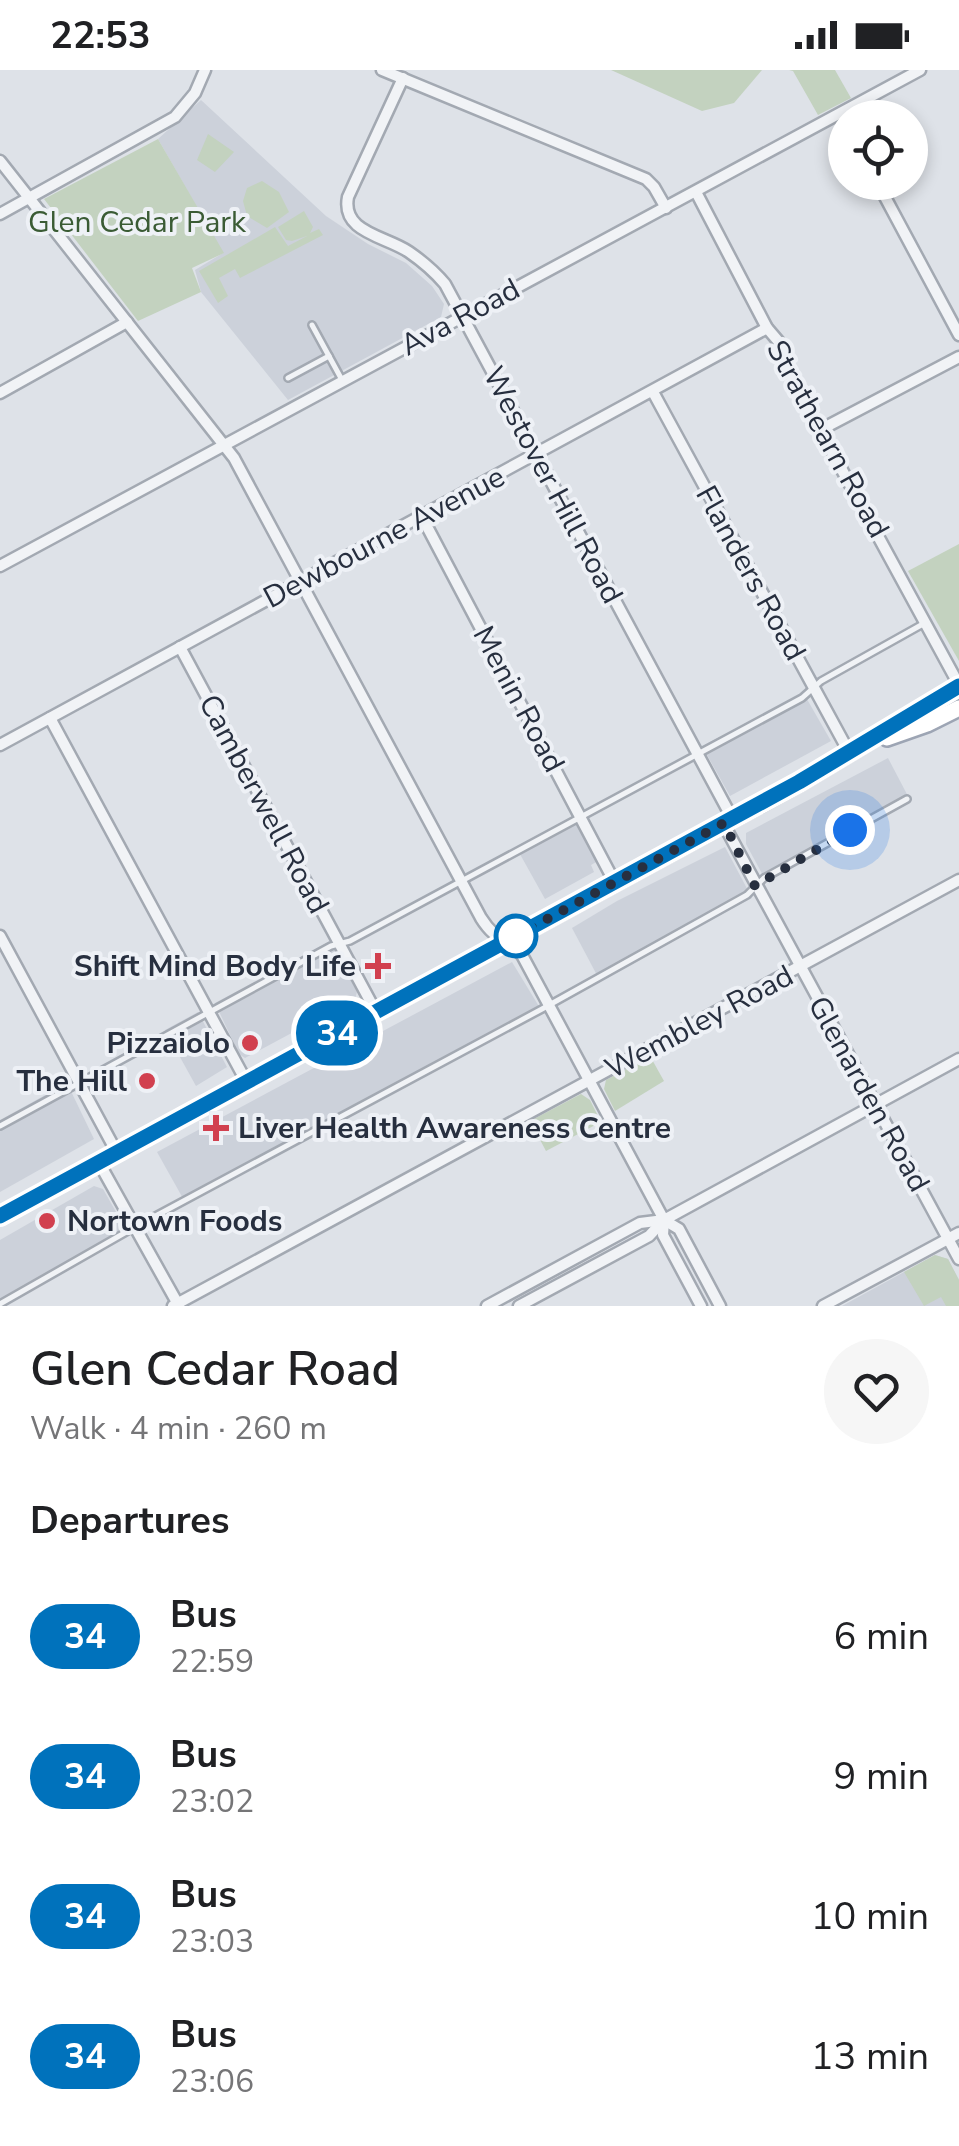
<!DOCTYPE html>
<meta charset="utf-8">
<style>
body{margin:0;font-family:"Nunito Sans",sans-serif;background:#f6f6f6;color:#202124;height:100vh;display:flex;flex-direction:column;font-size:38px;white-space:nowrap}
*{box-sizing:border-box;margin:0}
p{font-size:32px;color:#757577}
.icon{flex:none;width:55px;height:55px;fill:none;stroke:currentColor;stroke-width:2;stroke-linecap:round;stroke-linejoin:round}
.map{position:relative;height:1236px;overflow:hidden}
.side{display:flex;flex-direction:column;background:#fff;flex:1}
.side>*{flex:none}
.badge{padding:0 20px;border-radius:32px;font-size:35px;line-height:65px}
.controls{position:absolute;left:828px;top:30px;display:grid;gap:20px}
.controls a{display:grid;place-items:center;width:100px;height:100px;border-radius:50%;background:#fff;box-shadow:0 5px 15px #0003;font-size:50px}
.you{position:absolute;width:50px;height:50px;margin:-25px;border:8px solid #fff;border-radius:50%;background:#1a73e8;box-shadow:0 0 0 15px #1a73e833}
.map>.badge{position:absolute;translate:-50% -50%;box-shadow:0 0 0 5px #fff}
h2{padding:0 30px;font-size:38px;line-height:90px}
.round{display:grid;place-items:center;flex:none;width:105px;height:105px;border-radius:52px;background:#f6f6f6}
.overview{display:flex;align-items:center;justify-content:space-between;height:170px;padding:0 30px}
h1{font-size:48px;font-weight:600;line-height:75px}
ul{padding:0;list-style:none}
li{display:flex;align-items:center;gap:30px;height:140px;padding:0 30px}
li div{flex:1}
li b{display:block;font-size:38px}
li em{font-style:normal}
li .badge{min-width:110px;font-weight:700;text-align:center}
.status{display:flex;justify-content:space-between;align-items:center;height:70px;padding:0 50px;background:#fff;direction:ltr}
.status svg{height:28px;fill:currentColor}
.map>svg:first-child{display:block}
.built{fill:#ccd1da}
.green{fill:#c3d2bf}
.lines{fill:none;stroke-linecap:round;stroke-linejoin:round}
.service-casing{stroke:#a3a9b2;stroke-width:10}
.minor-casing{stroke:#a3a9b2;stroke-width:15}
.primary-casing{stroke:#9da5b4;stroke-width:20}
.service{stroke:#f1f3f6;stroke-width:5}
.minor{stroke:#f1f3f6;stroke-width:10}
.primary{stroke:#fff;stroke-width:15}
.line-casing{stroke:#fff;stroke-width:22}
.line{stroke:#0072bc;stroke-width:15}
.walk{stroke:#272f3f;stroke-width:10;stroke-dasharray:0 18}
.stop-dot{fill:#fff;stroke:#0072bc;stroke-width:5}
.poi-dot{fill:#d1404f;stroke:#eef1f6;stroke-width:4}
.labels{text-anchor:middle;stroke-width:8;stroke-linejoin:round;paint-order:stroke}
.park-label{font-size:30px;fill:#3a5b34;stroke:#eef1f6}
.street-label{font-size:30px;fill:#272f3f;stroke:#eef1f6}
.poi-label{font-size:30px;font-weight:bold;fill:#272f3f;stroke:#eef1f6;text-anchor:end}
</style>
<div class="status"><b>22:53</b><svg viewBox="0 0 49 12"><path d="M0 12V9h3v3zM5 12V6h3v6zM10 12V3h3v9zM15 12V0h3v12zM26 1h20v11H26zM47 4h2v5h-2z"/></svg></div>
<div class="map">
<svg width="959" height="1236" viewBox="0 0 959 1236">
<rect width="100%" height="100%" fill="#dee2e8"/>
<!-- built -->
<g class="built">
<polygon points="201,30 326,146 368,174 406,193 432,216 444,234 441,247 288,330 201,222 195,200 223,183 158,69"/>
<polygon points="804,624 831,671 730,726 702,676"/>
<polygon points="888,688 910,730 765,809 746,774 746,763"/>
<polygon points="573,746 598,791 591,795 594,802 545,829 516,777"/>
<polygon points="725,777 752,828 599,909 572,858 617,831"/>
<polygon points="330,871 357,922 355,929 245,988 239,984 215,933"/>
<polygon points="512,892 543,943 185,1132 157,1082"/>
<polygon points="198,942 227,997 196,1016 165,960"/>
<polygon points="67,1013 94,1069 0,1122 0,1050"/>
<polygon points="94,1116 103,1119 128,1163 0,1236 0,1170"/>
<polygon points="935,1185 948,1189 959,1210 959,1236 842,1236"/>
</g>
<!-- green -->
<g class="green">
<polygon points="611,0 762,0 734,33 702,41"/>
<polygon points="789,0 835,0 851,28 818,45 793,1"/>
<polygon points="208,64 234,82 215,102 197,90"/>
<polygon points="158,69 224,183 192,198 201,222 138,251 44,129"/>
<polygon points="262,111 279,122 289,142 267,158 247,146 243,131 247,118"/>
<polygon points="304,141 313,157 310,163 319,159 323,165 240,208 235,199 219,208 228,226 218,233 199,201 275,157 288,176 307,166 292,171 286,170 278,157"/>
<polygon points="959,474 959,591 908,501"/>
<polygon points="650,986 664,1011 615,1041 604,1019 606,1010"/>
<polygon points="581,1024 590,1030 601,1052 546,1081 530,1051"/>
<polygon points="935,1185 948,1189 959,1210 959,1236 946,1236 941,1227 924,1236 904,1202"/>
</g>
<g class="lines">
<!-- service casing -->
<g class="service-casing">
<g id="service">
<polyline points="312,255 342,310"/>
<polyline points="288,308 329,286"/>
<polyline points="197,975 220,963"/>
<polyline points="0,1056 331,876 350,871 802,628 821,611 923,554"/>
<polyline points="0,1234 135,1157 542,939 747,825 764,808 907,729"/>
</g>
</g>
<!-- minor casing -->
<g class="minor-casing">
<g id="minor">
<polyline points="382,0 646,109 654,117 666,138"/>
<path d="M403,8L348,127C341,163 386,166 409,182C422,191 434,201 445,214L732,748"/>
<path d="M0,91L234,388L481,848C496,872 507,868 522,885L664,1150L663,1165L701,1236"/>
<polyline points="877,112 959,265"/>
<polyline points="696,122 767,258 779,272 783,288 811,343 959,615"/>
<polyline points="0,144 175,47 195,23 205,0"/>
<polyline points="653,322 850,684"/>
<polyline points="0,323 127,252"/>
<polyline points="820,360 959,287"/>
<polyline points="422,447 615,813"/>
<polyline points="0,496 920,0"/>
<polyline points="180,577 376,942"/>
<polyline points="50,648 246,1011"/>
<polyline points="0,675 767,258"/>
<polyline points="723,753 959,1189"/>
<polyline points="0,866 116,1081"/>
<polyline points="98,1091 179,1236"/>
<polyline points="664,1150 679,1159 720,1236"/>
<polyline points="173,1236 959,810"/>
<polyline points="487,1236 640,1153 664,1150 959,989"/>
<polyline points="519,1236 649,1166 663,1151"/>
<polyline points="823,1236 959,1163"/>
</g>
</g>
<!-- primary casing -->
<g class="primary-casing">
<g id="primary">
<polyline points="887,668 927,654 959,638"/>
<polyline points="0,1146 799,713 959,616"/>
</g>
</g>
<!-- service -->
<use href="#service" class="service"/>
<!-- minor -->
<use href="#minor" class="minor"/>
<!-- primary -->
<use href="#primary" class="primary"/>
</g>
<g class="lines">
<!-- line casing -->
<g class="line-casing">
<polyline id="line" points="0,1146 799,712 959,616"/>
</g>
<!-- line -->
<use href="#line" class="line"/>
<!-- walk -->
<polyline class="walk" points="516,866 724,753 755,816 850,760"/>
</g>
<!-- markers -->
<circle class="stop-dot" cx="516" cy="866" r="20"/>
<g class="poi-dot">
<path d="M373 881h10v10h10v10h-10v10h-10v-10h-10v-10h10z"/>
<circle cx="250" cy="973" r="10"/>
<circle cx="147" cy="1011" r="10"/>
<path d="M211 1043h10v10h10v10h-10v10h-10v-10h-10v-10h10z"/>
<circle cx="47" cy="1151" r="10"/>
</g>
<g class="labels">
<!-- park labels -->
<g class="park-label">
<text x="137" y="162">Glen Cedar Park</text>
</g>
<!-- street labels -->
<g class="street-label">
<text transform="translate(460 247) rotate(-28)" y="10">Ava Road</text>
<text transform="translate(828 369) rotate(61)" y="10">Strathearn Road</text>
<text transform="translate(553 415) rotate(62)" y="10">Westover Hill Road</text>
<text transform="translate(384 467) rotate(-28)" y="10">Dewbourne Avenue</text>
<text transform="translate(751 503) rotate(61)" y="10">Flanders Road</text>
<text transform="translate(519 629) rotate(62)" y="10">Menin Road</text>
<text transform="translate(264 734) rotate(62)" y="10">Camberwell Road</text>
<text transform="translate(699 952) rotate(-28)" y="10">Wembley Road</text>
<text transform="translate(869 1024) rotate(61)" y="10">Glenarden Road</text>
</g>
<!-- poi labels -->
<g class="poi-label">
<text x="356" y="906">Shift Mind Body Life</text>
<text x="230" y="983">Pizzaiolo</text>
<text x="127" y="1021">The Hill</text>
<text x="238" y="1068" text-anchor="start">Liver Health Awareness Centre</text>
<text x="67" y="1161" text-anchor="start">Nortown Foods</text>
</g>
</g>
</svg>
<div class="controls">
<a><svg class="icon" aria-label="locate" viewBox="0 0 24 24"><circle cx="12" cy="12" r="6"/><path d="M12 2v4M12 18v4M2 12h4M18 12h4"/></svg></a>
</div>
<div class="you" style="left:850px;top:760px"></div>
<b class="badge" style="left:337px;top:963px;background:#0072bc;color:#fff">34</b>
</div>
<section class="side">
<div class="overview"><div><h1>Glen Cedar Road</h1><p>Walk · 4 min · 260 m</p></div><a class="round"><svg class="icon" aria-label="heart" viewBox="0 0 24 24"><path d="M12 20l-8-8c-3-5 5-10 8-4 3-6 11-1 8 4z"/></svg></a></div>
<h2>Departures</h2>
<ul>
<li><span class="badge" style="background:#0072bc;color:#fff">34</span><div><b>Bus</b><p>22:59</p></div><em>6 min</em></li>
<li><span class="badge" style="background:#0072bc;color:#fff">34</span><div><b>Bus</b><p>23:02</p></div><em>9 min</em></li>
<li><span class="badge" style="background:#0072bc;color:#fff">34</span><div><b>Bus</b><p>23:03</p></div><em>10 min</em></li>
<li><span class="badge" style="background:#0072bc;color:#fff">34</span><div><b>Bus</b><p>23:06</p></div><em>13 min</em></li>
</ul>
</section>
